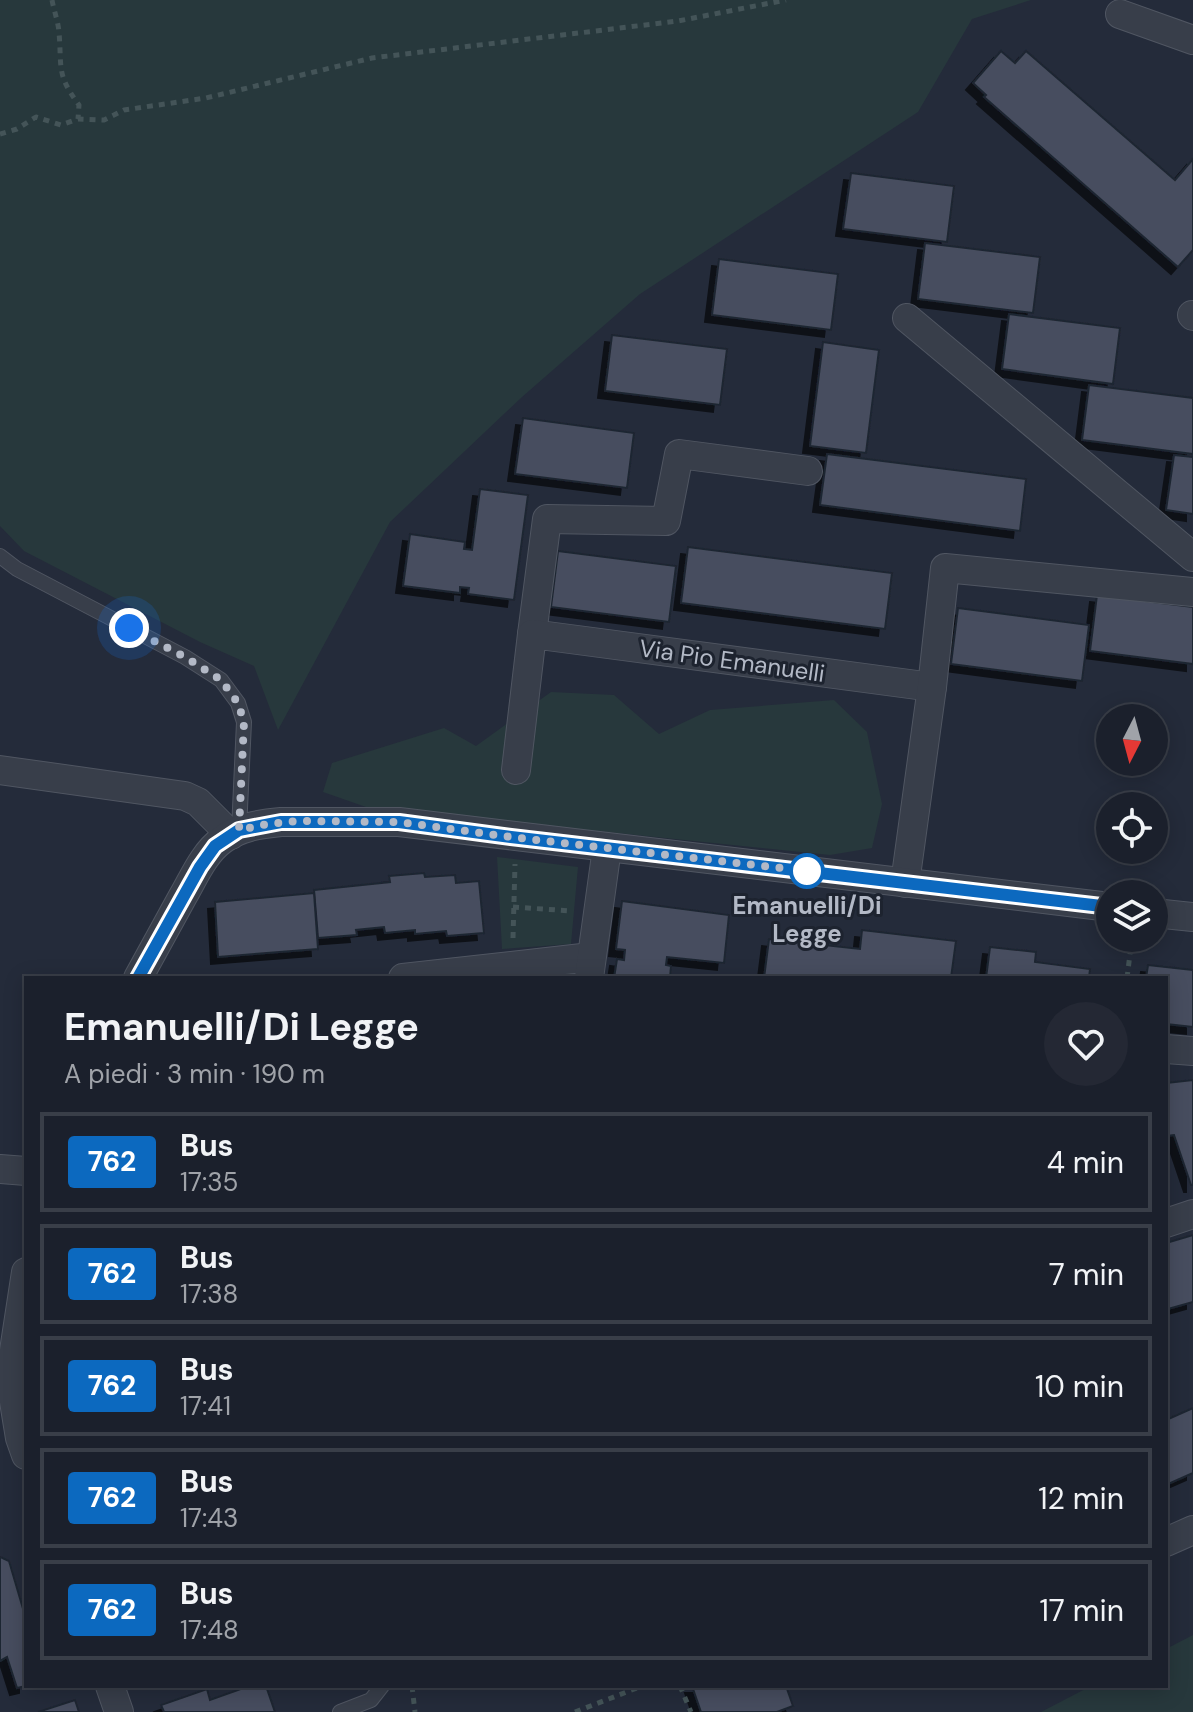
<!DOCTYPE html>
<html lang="it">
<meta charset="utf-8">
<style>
body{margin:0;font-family:"DM Sans",sans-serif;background:#242834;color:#f1f3f6;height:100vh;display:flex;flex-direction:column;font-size:30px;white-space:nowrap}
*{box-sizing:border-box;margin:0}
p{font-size:26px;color:#a0a3a9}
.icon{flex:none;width:44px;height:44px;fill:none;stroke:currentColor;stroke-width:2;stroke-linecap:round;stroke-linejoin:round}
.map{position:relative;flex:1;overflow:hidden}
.drawer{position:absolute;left:24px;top:976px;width:1144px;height:712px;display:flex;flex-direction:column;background:#1b202c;border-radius:0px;box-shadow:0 4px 20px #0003,0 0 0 2px #393e48}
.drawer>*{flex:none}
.badge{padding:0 16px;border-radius:6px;font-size:28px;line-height:52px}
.needle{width:52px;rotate:186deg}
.controls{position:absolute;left:1096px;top:704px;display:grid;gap:16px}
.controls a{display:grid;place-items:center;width:72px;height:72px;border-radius:50%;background:#1b202c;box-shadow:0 4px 20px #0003,0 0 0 2px #393e48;font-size:40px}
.you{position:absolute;width:40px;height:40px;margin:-20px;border:6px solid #fff;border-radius:50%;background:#1a73e8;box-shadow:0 0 0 12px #1a73e833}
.map>.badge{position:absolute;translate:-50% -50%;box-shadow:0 0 0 4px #fff}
.round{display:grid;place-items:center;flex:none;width:84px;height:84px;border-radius:42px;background:#242834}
.head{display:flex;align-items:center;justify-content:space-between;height:136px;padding:0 40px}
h1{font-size:38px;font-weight:700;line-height:60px}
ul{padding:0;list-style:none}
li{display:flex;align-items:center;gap:24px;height:100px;margin:0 16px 12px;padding:0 24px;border:4px solid #393e48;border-radius:0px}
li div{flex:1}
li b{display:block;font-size:30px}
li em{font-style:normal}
li .badge{min-width:88px;font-weight:700;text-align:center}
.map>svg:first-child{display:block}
.green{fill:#27383c}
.building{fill:#464e5e;stroke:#1f2531;stroke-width:2;filter:url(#shadow)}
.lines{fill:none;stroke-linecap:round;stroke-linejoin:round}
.service-casing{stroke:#505662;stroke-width:16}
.minor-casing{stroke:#505662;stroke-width:30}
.path{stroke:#445458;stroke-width:5;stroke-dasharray:6 6;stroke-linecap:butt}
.service{stroke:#383e4a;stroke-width:14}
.minor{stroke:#383e4a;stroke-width:28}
.line-casing{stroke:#fff;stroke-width:18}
.line{stroke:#0c69bf;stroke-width:12}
.walk{stroke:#b3b9c6;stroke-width:8;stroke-dasharray:0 14.4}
.stop-dot{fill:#fff;stroke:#0c69bf;stroke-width:4}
.labels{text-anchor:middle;stroke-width:6;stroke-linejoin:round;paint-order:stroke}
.street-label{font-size:24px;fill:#b3b9c6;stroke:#1d232f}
.stop-label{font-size:24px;font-weight:bold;fill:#b3b9c6;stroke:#1d232f}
</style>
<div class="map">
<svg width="1193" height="1712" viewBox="0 0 1193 1712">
<defs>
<filter id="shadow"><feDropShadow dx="-7" dy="7" stdDeviation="0" flood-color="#0009"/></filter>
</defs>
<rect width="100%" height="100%" fill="#242b3a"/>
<!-- green -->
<g class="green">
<polygon points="0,0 1031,0 972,19 918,112 640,294 522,397 390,522 278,730 254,666 200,642 24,551 0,526"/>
<polygon points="551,692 614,695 659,734 710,710 834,700 867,732 882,804 872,848 830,855 366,807 323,792 332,763 444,728 476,746"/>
<polygon points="497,857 578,867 571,944 502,949"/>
<polygon points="1193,1635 1193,1712 1041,1712 1091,1686 1166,1686 1166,1649"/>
</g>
<!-- building -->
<g class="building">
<polygon points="1001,51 1015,63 1026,51 1175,180 1193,159 1193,250 1178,267 984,97 986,95 973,83"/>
<polygon points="851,173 954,186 947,242 843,229"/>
<polygon points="925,243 1040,257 1033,313 918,299"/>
<polygon points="719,259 838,274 831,330 712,315"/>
<polygon points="1009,314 1120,328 1113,384 1002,369"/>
<polygon points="612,335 727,349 720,405 605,391"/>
<polygon points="823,342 879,350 866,453 810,446"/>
<polygon points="1089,385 1193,398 1193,454 1082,440"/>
<polygon points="523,418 634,433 627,488 515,474"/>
<polygon points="827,454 1026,479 1020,531 820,505"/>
<polygon points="1174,455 1193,457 1193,514 1166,510"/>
<polygon points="480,489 528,495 514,600 468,594 469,588 460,587 460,593 403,586 410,534 465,542 464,549 472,550"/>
<polygon points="688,547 892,573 885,629 681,603"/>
<polygon points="558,551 676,566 669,622 551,607"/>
<polygon points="1097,595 1193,607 1193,664 1090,651"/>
<polygon points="958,608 1089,625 1082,681 951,664"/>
<polygon points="424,873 425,877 455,875 456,883 479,881 484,933 447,936 446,931 415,934 415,930 385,933 384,927 356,930 357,935 318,938 314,890 390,882 389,876"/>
<polygon points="314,893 318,949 218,957 215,902"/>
<polygon points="622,901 729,915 724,963 667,957 666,965 671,966 670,978 614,978 617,959 624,960 625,950 616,949"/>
<polygon points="862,930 956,941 951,978 764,978 769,939 860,949"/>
<polygon points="990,947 1036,952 1035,962 1090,969 1089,978 986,978"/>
<polygon points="1148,965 1193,970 1193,1027 1166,1024 1166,978 1146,978"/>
<polygon points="1193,1080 1193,1185 1191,1185 1174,1135 1166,1136 1166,1083"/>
<polygon points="1193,1235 1193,1302 1168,1309 1166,1302 1166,1243"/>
<polygon points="1193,1408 1193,1473 1166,1485 1166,1420"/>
<polygon points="0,1557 9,1561 24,1612 26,1611 26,1686 17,1688 7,1657 0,1661"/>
<polygon points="249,1686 266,1686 275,1712 164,1712 161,1705 207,1689 210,1700"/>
<polygon points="692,1686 786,1686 793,1706 777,1712 701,1712"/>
<polygon points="75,1700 79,1712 38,1712"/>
</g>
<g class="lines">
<!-- service casing -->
<g class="service-casing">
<g id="service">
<polyline points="0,556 17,569 185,657 221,680 238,703 244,722 239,830"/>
<polyline points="340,1712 371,1700 382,1686"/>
</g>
</g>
<!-- minor casing -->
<g class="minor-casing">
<g id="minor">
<polyline points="1120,14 1193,40"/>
<polyline points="1192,315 1193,316"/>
<polyline points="907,318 1193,557"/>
<polyline points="532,634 547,519 666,521 679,454 808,471"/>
<polyline points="0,770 185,796 198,802 231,835"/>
<polyline points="516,770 532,634 932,687"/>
<polyline points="905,883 932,687 945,568 1193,592"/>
<polyline points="1154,913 1193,917"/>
<path d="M138,978C153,951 168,923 183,896C194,877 204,853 222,840C239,827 260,824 281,822H399L1110,907"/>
<polyline points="403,978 591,957"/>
<polyline points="589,978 607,848"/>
<polyline points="1166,1049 1193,1051"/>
<polyline points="0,1169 26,1171"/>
<polyline points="1166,1223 1193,1214"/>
<polyline points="26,1272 10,1377 20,1438 26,1455"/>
<polyline points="1166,1542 1193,1530"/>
<polyline points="110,1686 119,1712"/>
</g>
</g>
<!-- path -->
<g class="path">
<path d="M52,0C54,11 58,21 59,32C62,68 56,74 79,105L78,119"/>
<polyline points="0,134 17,129 36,117 61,125 78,119 104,120 124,110 206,98 372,58 678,21 786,0"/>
<polyline points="513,907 572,911"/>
<polyline points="513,938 515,864"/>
<polyline points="1127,978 1132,938"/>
<polyline points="412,1686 415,1712"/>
<polyline points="680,1686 691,1712"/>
<polyline points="575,1712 642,1686"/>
</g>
<!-- service -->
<use href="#service" class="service"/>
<!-- minor -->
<use href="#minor" class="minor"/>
</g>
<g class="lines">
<!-- line casing -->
<g class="line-casing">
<polyline id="line" points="138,978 200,867 215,846 239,830 281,822 399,822 511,837 1110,907"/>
</g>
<!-- line -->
<use href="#line" class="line"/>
<!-- walk -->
<polyline class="walk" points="129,628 185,657 221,680 238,703 244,722 239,830 267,824 299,821 399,822 511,837 816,872 807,871"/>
</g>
<!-- markers -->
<circle class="stop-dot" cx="807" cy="871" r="16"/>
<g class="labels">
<!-- street labels -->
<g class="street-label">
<text transform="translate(732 661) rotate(8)" y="8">Via Pio Emanuelli</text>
</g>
<!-- stop labels -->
<g class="stop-label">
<text x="807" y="914">Emanuelli/Di<tspan x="807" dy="28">Legge</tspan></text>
</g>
</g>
</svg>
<div class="controls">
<a><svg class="needle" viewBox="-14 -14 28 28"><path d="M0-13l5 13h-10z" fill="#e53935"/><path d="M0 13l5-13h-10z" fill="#a0a3a9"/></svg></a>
<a><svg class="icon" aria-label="locate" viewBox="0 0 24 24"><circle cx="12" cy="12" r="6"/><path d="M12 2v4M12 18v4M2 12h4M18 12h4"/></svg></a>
<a><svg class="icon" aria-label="layers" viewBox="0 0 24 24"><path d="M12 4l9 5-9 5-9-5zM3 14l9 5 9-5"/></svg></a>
</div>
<div class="you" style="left:129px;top:628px"></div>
<section class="drawer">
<div class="head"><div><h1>Emanuelli/Di Legge</h1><p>A piedi · 3 min · 190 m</p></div><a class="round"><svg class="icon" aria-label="heart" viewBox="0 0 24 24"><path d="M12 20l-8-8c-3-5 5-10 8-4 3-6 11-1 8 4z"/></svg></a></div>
<ul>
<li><span class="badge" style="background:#0c69bf;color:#fff">762</span><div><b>Bus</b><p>17:35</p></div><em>4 min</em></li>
<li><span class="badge" style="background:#0c69bf;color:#fff">762</span><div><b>Bus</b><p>17:38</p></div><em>7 min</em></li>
<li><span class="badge" style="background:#0c69bf;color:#fff">762</span><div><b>Bus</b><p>17:41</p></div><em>10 min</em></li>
<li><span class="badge" style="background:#0c69bf;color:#fff">762</span><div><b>Bus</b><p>17:43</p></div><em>12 min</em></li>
<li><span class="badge" style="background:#0c69bf;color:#fff">762</span><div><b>Bus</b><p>17:48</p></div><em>17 min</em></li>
</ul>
</section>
</div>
